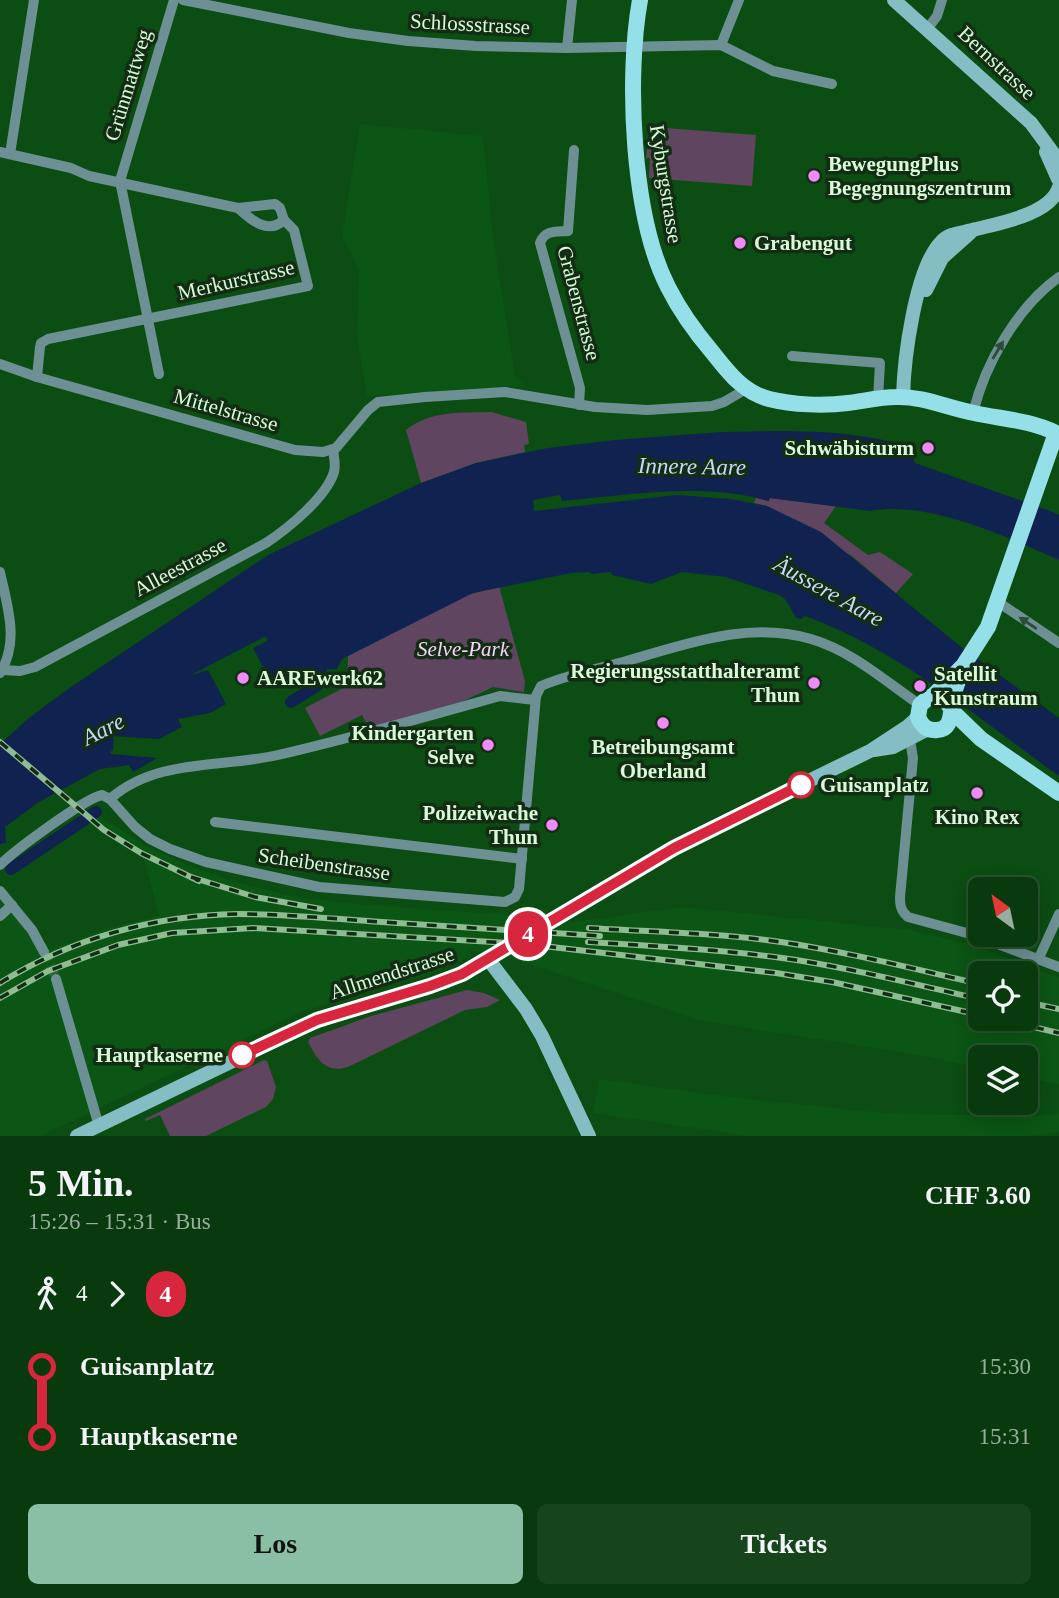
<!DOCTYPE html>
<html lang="de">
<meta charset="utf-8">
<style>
body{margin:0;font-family:Georgia,serif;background:#16451c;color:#f1f3f6;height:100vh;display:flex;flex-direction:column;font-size:26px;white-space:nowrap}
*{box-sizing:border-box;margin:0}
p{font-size:23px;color:#98ad9e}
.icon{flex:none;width:38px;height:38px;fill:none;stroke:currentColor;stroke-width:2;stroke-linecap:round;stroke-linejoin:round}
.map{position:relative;height:1136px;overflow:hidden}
.sheet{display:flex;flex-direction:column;background:#083a0e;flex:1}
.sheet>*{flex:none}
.badge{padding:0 14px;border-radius:23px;font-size:24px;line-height:46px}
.needle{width:46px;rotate:327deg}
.fabs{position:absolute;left:968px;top:877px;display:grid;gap:14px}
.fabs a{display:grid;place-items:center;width:70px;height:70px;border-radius:10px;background:#083a0e;box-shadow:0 4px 18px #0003,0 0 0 2px #29542e;font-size:35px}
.map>.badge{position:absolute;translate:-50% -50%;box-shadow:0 0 0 4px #fff}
.legs{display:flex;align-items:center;gap:10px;height:77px;padding:0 28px;font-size:23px}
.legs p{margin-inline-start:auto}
.headline{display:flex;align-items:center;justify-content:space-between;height:119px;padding:0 28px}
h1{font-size:38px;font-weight:700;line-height:52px}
.button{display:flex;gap:14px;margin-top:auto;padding:14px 28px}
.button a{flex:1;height:80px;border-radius:10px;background:#8abfa5;color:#111;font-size:28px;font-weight:700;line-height:80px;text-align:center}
.button a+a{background:#16451c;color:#f1f3f6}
ul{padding:0 28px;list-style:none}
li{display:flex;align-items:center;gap:24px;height:70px;font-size:26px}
li i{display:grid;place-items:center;width:10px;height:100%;margin:0 9px;background:currentColor}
li i::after{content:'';width:18px;height:18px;margin:-9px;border:5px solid;border-radius:50%;background:#083a0e}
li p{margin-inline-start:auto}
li:first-child i{background:linear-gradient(#0000 50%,currentColor 0)}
li:last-child i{background:linear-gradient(currentColor 50%,#0000 0)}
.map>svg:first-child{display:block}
.built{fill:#0b5614;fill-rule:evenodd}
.green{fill:#604561}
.water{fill:#102350}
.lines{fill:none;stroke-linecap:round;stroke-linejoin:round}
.canal{stroke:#102350;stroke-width:12}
.street-tunnel{stroke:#2a6730;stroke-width:10;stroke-dasharray:10 5;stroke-linecap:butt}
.secondary-tunnel{stroke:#2a6730;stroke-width:14;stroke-dasharray:14 7;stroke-linecap:butt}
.street{stroke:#6d9094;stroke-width:10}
.secondary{stroke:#84bdc3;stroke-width:14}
.primary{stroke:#95e0e8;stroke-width:16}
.rail-casing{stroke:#8fbc91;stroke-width:6}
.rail{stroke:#132d14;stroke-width:3.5;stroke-dasharray:10;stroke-linecap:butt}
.oneway{fill:#2e4b3a}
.line-1-casing{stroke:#fff;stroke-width:16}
.line-1{stroke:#d7263d;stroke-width:10}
.poi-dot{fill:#ef8bf7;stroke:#132d14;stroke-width:2.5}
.stop-1-dot{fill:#fff;stroke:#d7263d;stroke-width:3.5}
.labels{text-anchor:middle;stroke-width:7;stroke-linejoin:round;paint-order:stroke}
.street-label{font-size:21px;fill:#d9f9d8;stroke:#132d14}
.poi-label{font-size:21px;font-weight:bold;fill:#d9f9d8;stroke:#132d14;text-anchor:start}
.park-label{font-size:21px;font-style:italic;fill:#fad2fd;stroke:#132d14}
.stop-label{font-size:21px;font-weight:bold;fill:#d9f9d8;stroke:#132d14;text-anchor:start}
.water-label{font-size:23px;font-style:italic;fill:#c8d8f8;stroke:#132d14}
</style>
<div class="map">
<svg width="1059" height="1136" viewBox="0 0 1059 1136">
<rect width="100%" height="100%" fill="#0b4d12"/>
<!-- built -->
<g class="built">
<polygon points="360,124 483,136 493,236 515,376 525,386 367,396 357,337 359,269 342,236"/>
<path d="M98,815L143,844L187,865L235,882L297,897L367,905L527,916L541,908L572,922L682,907L910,930L968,944L1059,978V1085L1026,1077V1057H980V1068L925,1056L698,1020L519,961L469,950L471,956L429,974L301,1012L41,1136H0V891L44,952L98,931L159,915L143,856L87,823ZM980,973H1026V1018H980Z"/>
<polygon points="599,1079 737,1098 894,1114 1034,1116 1059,1114 1059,1132 1026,1136 749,1136 593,1113"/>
</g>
<!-- green -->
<g class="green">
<polygon points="653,127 756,135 752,186 649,178 650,158 646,158 647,149 651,149"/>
<path d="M491,412L526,422L529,444L524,445L525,452L476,463L421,483L406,430C431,410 460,413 491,412Z"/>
<polygon points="756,498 768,501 770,498 836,506 824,523 868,555 880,552 913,574 896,593 852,556 767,506 754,503"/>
<polygon points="499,586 525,681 524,692 493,687 453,706 369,728 362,715 320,736 305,708 347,686 348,656 465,596"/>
<path d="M467,990L484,993L500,1000L487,1007L465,1010L348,1067C326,1074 317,1059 308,1042L310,1038L371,1016Z"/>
<polygon points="264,1060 267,1061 276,1087 273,1099 266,1107 206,1136 170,1136 160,1115 146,1121 145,1119"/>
</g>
<!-- water -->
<path class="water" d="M780,431C824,431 865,434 908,446L915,463L1050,511L1059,515V560C1007,537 928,500 870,511L770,498L769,501C702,482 630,495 562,501L560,495L533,500L534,511L677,495L731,499L767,506L821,532L961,647L1059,718V776C979,719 899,650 805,616L801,619L796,618L786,600L779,595L726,577L682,572L651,584L612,575L611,572L592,574L589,572L571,573L473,593L342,659L337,669H299L271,682L253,648L267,641L266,636L189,676L208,670L226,704L210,713L178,719L182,727L159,739L112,736L114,740L113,750L110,752L111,754L157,758L133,772L129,765L100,769L39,802L5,827L6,843L0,844V744L29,718L68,689L268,555L421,483L476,463L548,448L615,440L722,432Z"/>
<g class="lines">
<!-- canal -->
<g class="canal">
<polyline points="291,702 318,685 321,669"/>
<polyline points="11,869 96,812"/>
</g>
<!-- street-tunnel -->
<polyline class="street-tunnel" points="44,952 56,979"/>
<!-- secondary-tunnel -->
<polyline class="secondary-tunnel" points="492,956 558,916"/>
<!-- street -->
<g class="street">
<polyline points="183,0 349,33 408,41 476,46 567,48 721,45 773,71 832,84"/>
<polyline points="928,28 937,16 942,0"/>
<polyline points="721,45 739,0"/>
<polyline points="567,48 572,0"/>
<path d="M574,150L568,231C555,232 545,230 540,243L580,388L579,405"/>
<path d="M0,152L71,168L89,176L238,208L275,204L280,208L284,220C268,235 251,220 238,208"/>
<polyline points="10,154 34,0"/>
<polyline points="792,356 880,363 878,399"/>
<polyline points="0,364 37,377 295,450 323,452 336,448 368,410 378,402 425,397 505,392 595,407 647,410 712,406 724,402 746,389"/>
<polyline points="159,374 120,181 174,0"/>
<polyline points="37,377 40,347 41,343 48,339 308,286 294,230 284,220"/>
<path d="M973,413C985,364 1017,307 1059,277"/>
<path d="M0,572C7,605 20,642 0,673"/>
<polyline points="998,602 1059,643"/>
<path d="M2,670L20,671L35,667L266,543C287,529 326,498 334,472C336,465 334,457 333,450"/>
<path d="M909,734L913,758L900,897C900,906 901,911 908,917L974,935L1059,967"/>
<path d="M110,799C156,758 222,768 278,755C352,738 426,717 500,696L535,700"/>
<polyline points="215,822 522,859"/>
<path d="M0,865C15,850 84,799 102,795L110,799L135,827L150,839L170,849L206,862L319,887L505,902L515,897L519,889L536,696L541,686C567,675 596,669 623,662C684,645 747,620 811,639C852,651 885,681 920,705"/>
<polyline points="0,891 32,930 44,952"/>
<polyline points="0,916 12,905"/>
<polyline points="1038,960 1059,914"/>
<polyline points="56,979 99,1126"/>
</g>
<!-- secondary -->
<g class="secondary">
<polyline points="894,0 1031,123 1059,161"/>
<polyline points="1046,152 1058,179"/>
<polyline points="926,290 942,258 970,233"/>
<path d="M903,397C904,359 915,269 941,242C950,232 964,233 976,229C1000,223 1051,214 1059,187"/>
<polyline points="874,750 893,747 928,729"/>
<polyline points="558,916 690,839 870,751 908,726 918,717"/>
<polyline points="488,959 526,1009 542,1036 589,1136"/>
<polyline points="77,1136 303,1027 338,1013 447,981 492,956"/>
</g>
<!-- primary -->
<g class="primary">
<path d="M640,0C626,77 632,217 668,287C680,311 696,333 713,353C729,373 743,392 769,399C793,405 824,406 848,403C864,401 880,397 896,397C922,396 948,408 974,413C1001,419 1030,420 1056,433L988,627L963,666L933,696"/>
<path d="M951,708L943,698L929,697L920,705L918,717C921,724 925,730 934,730C954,732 950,710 953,697C955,688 959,679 962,670"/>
<polyline points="952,711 981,739 1059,793"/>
</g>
<!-- rail casing -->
<g class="rail-casing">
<g id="rail">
<polyline points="0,742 104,830 141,853 199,881"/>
<polyline points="191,877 255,897 321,909"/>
<path d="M589,928C653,932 718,933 781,942C848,952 914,969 980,984"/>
<path d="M588,942C651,946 713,949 775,957C844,966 912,984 980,999"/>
<path d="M0,983C71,939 154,915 238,914C286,914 334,919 382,922C454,927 527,931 600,936"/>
<polyline points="0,998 48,971 118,945 172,933 253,928 526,944 776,973 832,982 980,1015"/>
<polyline points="1026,1002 1059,1009"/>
<polyline points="995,1018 1059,1033"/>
</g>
</g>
<!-- rail -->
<use href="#rail" class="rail"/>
</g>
<!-- one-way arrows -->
<defs><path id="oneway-solid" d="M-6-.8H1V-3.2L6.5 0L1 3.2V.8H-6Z" transform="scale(1.75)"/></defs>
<g class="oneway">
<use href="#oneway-solid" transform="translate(998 350) rotate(-59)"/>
<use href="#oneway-solid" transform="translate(1028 623) rotate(-146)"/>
</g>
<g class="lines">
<!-- line-1 casing -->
<g class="line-1-casing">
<polyline id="line-1" points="242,1055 317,1020 430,986 462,974 674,848 801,785"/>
</g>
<!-- line-1 -->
<use href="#line-1" class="line-1"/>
</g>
<!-- markers -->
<g class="poi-dot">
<circle cx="814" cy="176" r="7"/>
<circle cx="740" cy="243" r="7"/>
<circle cx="928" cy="448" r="7"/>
<circle cx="243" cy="678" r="7"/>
<circle cx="814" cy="683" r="7"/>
<circle cx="920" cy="686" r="7"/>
<circle cx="663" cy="723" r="7"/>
<circle cx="488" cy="745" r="7"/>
<circle cx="977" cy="793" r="7"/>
<circle cx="552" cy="825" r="7"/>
</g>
<g class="stop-1-dot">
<circle cx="801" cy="785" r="12"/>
<circle cx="242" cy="1055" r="12"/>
</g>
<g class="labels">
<!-- street labels -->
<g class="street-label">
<text transform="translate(470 24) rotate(3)" y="7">Schlossstrasse</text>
<text transform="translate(997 63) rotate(43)" y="7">Bernstrasse</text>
<text transform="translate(128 85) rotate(-73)" y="7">Grünmattweg</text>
<text transform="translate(666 184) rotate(81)" y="7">Kyburgstrasse</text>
<text transform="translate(236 280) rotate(-13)" y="7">Merkurstrasse</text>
<text transform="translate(579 303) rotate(75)" y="7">Grabenstrasse</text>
<text transform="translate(226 410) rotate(16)" y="7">Mittelstrasse</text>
<text transform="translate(180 567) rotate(-28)" y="7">Alleestrasse</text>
<text transform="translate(324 864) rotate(8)" y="7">Scheibenstrasse</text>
<text transform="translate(392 973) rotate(-18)" y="7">Allmendstrasse</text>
</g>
<!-- poi labels -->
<g class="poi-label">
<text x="828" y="171">BewegungPlus<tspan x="828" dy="24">Begegnungszentrum</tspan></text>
<text x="754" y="250">Grabengut</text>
<text x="914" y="455" text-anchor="end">Schwäbisturm</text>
<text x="800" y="678" text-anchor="end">Regierungsstatthalteramt<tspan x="800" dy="24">Thun</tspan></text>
<text x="934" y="681">Satellit<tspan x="934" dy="24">Kunstraum</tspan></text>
<text x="257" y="685">AAREwerk62</text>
<text x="474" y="740" text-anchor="end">Kindergarten<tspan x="474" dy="24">Selve</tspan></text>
<text x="663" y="754" text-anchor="middle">Betreibungsamt<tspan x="663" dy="24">Oberland</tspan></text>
<text x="538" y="820" text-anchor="end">Polizeiwache<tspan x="538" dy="24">Thun</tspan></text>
<text x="977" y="824" text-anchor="middle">Kino Rex</text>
</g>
<!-- park labels -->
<g class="park-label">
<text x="463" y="656">Selve-Park</text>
</g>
<!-- stop labels -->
<g class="stop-label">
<text x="820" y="792">Guisanplatz</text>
<text x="223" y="1062" text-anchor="end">Hauptkaserne</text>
</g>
<!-- water labels -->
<g class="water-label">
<text transform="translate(692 466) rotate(1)" y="8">Innere Aare</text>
<text transform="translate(829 591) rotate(29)" y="8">Äussere Aare</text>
<text transform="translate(103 729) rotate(-27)" y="8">Aare</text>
</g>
</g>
</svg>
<div class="fabs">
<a><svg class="needle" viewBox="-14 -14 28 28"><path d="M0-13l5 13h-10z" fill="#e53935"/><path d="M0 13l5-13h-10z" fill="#98ad9e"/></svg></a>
<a><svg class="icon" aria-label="locate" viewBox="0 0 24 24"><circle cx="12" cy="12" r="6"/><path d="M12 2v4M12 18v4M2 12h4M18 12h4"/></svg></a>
<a><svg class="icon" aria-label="layers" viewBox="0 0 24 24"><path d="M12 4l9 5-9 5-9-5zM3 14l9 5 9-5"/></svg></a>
</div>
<b class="badge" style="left:528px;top:934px;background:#d7263d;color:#fff">4</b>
</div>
<section class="sheet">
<div class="headline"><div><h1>5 Min.</h1><p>15:26 – 15:31 · Bus</p></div><b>CHF 3.60</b></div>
<div class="legs"><svg class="icon" aria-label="walk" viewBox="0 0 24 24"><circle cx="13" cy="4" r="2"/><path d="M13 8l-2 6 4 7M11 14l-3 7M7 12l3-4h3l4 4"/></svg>4<svg class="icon" aria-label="forward" viewBox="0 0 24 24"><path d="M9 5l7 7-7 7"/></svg><b class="badge" style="background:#d7263d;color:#fff">4</b></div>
<ul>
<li><i style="color:#d7263d"></i><b>Guisanplatz</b><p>15:30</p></li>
<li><i style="color:#d7263d"></i><b>Hauptkaserne</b><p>15:31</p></li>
</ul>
<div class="button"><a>Los</a><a>Tickets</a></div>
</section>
